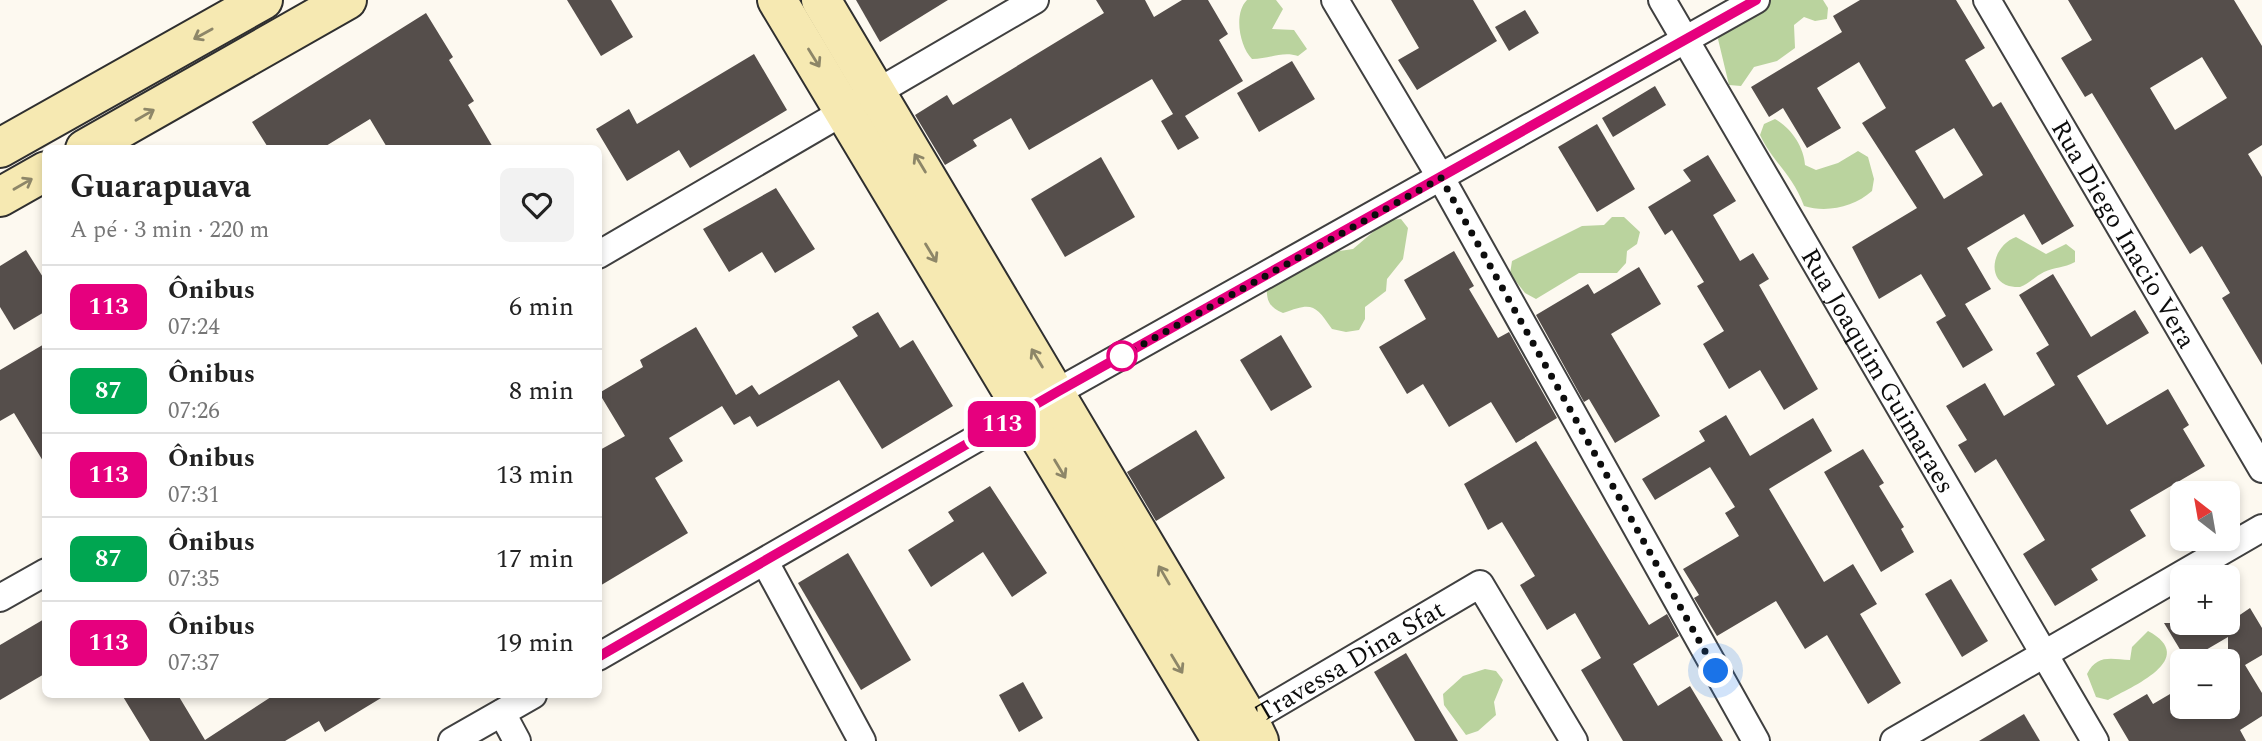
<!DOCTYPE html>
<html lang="pt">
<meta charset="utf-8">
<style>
body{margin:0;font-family:Spectral,serif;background:#f2f2f2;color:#222;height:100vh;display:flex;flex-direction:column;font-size:26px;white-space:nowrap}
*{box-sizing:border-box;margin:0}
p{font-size:23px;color:#767676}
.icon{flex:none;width:38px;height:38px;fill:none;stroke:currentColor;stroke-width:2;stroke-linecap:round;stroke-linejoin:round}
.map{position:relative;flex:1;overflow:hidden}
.sheet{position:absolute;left:42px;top:145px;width:560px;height:553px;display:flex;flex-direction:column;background:#fff;border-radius:10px;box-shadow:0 4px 10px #0003}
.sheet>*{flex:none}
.badge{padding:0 14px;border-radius:10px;font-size:24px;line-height:46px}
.needle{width:46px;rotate:329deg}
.buttons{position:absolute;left:2170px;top:481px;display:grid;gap:14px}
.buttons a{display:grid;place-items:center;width:70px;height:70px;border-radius:10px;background:#fff;box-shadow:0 4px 10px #0003;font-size:35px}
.you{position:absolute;width:35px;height:35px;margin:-18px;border:5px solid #fff;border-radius:50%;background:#1a73e8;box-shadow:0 0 0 10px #1a73e833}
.map>.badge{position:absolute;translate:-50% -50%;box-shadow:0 0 0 4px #fff}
.round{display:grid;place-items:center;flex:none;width:74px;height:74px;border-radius:10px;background:#f2f2f2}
.summary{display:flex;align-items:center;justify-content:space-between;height:119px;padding:0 28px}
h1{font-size:33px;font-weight:700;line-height:52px}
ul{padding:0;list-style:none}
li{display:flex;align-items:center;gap:21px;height:84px;padding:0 28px;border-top:2px solid #e0e0e0}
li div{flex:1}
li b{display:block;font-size:26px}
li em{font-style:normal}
li .badge{min-width:77px;font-weight:700;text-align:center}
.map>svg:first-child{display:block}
.forest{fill:#bad39e}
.building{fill:#554e4b;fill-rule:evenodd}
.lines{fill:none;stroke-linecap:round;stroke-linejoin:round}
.street-casing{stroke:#404040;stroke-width:30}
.secondary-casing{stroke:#2f2f2f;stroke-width:42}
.street{stroke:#fff;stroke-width:26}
.secondary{stroke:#f6e9b2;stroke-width:38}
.oneway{stroke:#8d8668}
.line-casing{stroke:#fff;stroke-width:16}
.line{stroke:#e6007e;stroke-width:10}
.walk{stroke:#0d0d0d;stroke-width:7;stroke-dasharray:0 12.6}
.stop-dot{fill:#fff;stroke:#e6007e;stroke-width:3.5}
.labels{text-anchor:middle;stroke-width:7;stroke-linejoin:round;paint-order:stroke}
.street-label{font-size:26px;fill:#0d0d0d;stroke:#fff}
</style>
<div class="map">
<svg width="2262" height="741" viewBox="0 0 2262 741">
<rect width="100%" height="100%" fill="#fdf9f0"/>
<!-- forest -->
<g class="forest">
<path d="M1247,0H1276L1283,9L1272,29L1294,30L1307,49L1298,56C1282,51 1269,59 1252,59C1240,47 1233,14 1247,0Z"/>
<polygon points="1766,0 1823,0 1828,8 1827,19 1815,21 1804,17 1794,25 1795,48 1777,61 1754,67 1741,86 1729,85 1718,39 1724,29"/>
<path d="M1775,119C1791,128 1804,147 1805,165L1816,170L1838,163L1858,151L1868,157L1874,179L1872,191C1854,207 1827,213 1804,206C1792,173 1773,163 1760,135L1764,124Z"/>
<polygon points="1612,217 1624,217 1640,232 1637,244 1627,251 1626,263 1617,273 1579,273 1536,299 1525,293 1510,274 1512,261 1582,226 1604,225"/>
<path d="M1401,219L1408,228L1403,259L1387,279L1386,291L1365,307V319L1359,330L1346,332L1332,329C1315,304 1312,302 1283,313C1269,307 1266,301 1267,285L1319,254L1353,249L1380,226L1390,220Z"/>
<path d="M2016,237L2046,254L2066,244L2075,251V262C2064,268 2054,267 2044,272C2036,276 2028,284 2020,287C2017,287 2013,287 2009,286C1986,280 1992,246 2016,237Z"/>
<path d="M2148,631C2200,659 2131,687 2108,700L2096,697L2087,674C2097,654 2111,659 2130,660L2132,647Z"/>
<polygon points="1485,669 1496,671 1503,680 1494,702 1496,715 1478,731 1466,735 1444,705 1443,694 1463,676"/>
</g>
<!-- building -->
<g class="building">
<polygon points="567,0 611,0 633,37 601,56"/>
<polygon points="856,0 948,0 880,42"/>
<polygon points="1096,0 1145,0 1154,17 1182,0 1208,0 1228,34 1219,40 1243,81 1185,116 1199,138 1178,150 1161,121 1173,114 1152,79 1029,150 1011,118 973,140 977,146 945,165 915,115 947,95 953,105 1104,13"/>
<polygon points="1391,0 1473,0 1497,41 1417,90 1398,60 1419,48"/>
<path d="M1860,0H1956L1985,48L1965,60L1993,107L2001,102L2074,226L2042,245L2024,214L1967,248L1991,289L1965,304L1993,350L1963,368L1936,322L1946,316L1921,274L1879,299L1852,247L1917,208L1862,123L1886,108L1859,62L1817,88L1841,128L1807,148L1783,108L1769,117L1751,87L1842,32L1833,16ZM1954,128L1983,175L1944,199L1915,151Z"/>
<path d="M2068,0H2234L2262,46V145L2248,154L2262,177V365L2222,298L2230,293L2202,246L2190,254L2092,93L2085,97L2061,58L2092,40ZM2202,57L2227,98L2175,130L2150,88Z"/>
<polygon points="1525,10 1539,33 1509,51 1495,27"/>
<polygon points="426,13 453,57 449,60 474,101 468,105 494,149 388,149 370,119 321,149 269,149 252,122"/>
<polygon points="754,54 787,110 690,168 679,150 627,181 596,129 629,109 637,124"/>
<polygon points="1292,61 1315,99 1259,132 1237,93"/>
<polygon points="1655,86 1666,105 1613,137 1602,118"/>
<polygon points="1597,124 1635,189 1597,212 1558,147"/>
<polygon points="1708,155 1736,201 1713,215 1740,261 1753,253 1769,279 1759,285 1818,389 1784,410 1760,370 1729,389 1703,344 1724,331 1697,286 1704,282 1672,230 1665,235 1648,207 1691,181 1683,170"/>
<polygon points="1101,157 1135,217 1065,257 1031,199"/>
<polygon points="776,188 815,249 775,273 762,252 729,272 703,229"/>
<polygon points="26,250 46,282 46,311 14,330 0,307 0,266"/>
<polygon points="1454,251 1474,286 1469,289 1498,338 1509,332 1557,418 1516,443 1491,402 1449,427 1423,384 1407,394 1379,347 1426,319 1404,280"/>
<polygon points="1639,267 1661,304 1611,334 1660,416 1615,443 1589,399 1584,402 1536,315 1588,284 1594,294"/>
<polygon points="2053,274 2091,337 2135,310 2149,333 2077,376 2107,425 2168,389 2189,425 2183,429 2205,466 2130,510 2146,536 2091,569 2098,580 2055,606 2023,554 2045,540 1996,459 1975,473 1958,445 1967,440 1946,406 1985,383 2004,416 2055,385 2036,353 2049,345 2019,295"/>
<polygon points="878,312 900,348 913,340 953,406 882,449 839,380 757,427 750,416 734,425 722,406 669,438 683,461 655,478 688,533 598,587 598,451 625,436 599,393 643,367 640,360 696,327 736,395 752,385 759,395 858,336 852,327"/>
<polygon points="1281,335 1312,387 1271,411 1240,360"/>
<polygon points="46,343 46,466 14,413 0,421 0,370"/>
<polygon points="1726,415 1750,456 1813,418 1832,451 1769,489 1824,582 1853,564 1877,604 1860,614 1901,683 1868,704 1827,635 1805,649 1776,601 1717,636 1694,598 1699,595 1683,569 1739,536 1725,513 1735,507 1710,467 1655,500 1642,479 1705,441 1699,431"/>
<polygon points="1196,430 1225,478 1156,521 1127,472"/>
<polygon points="1536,441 1649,625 1667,614 1679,636 1633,664 1658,706 1690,686 1723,741 1623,741 1581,670 1601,658 1575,613 1547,630 1520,585 1535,576 1502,522 1488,530 1464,484"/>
<polygon points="1863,449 1884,483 1879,486 1904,527 1901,529 1914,552 1881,572 1824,472"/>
<polygon points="990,486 1047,573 1012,597 983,552 931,587 908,550 954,521 948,512"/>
<polygon points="848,553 911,660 861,690 798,583"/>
<polygon points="1951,579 1988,641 1962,657 1925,594"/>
<polygon points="2250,608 2262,628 2262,655 2245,665 2262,693 2262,716 2240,730 2246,741 2129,741 2113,714 2147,694 2153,704 2182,687 2182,707 2228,707 2228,637 2187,661 2164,623 2228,623"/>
<polygon points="46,618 46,673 0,700 0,645"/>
<polygon points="1406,653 1458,741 1415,741 1374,672"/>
<polygon points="1023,682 1043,718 1019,732 999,695"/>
<polygon points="122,695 178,695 205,740 274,695 386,695 325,732 319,721 285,741 150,741"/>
<polygon points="2024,714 2040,741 1979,741"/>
</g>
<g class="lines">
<!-- street casing -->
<g class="street-casing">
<g id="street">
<polyline points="1335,0 1441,178 1756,741"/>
<path id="s1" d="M1662,0L2095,741"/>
<path id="s2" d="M1987,0L2262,469"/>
<polyline points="598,255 1035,0"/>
<polyline points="765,562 862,741"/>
<polyline points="0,598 46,572"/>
<polyline points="598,657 1057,392 1756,0"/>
<polyline points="502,713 517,741"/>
<path id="s3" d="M1237,727L1480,584L1574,741"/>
<polyline points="452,741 533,695"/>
<polyline points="1894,741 2262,528"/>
</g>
</g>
<!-- secondary casing -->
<g class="secondary-casing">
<g id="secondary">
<polyline points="777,0 1222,741"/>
<polyline points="821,0 1249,720 1259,741"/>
<polyline points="0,148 263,0"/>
<polyline points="85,149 347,0"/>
<polyline points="0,197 46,171"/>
</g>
</g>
<!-- street -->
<use href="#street" class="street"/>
<!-- secondary -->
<use href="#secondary" class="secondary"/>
</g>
<!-- one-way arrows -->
<defs><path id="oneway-shaft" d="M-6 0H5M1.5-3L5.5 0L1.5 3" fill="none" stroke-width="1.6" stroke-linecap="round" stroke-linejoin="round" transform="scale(1.75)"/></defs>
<g class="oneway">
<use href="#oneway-shaft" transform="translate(203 34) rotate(151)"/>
<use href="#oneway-shaft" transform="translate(814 58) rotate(58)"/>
<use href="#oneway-shaft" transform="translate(145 115) rotate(-30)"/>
<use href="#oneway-shaft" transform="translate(920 163) rotate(-121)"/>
<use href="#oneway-shaft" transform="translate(23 184) rotate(-30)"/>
<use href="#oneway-shaft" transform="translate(931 253) rotate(59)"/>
<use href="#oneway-shaft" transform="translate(1037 358) rotate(-121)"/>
<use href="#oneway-shaft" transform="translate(1060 469) rotate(59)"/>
<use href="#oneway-shaft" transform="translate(1164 575) rotate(-120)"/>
<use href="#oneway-shaft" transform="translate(1177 664) rotate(59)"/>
</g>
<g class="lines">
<!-- line casing -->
<g class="line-casing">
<polyline id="line" points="598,657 1057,392 1756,0"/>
</g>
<!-- line -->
<use href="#line" class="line"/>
<!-- walk -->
<polyline class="walk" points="1122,356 1441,178 1716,671"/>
</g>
<!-- markers -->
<circle class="stop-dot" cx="1122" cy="356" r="14"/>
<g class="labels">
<!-- street labels -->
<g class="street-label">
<text dy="9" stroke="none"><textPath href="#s2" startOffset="271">Rua Diego Inacio Vera</textPath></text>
<text dy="9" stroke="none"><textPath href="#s1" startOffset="429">Rua Joaquim Guimaraes</textPath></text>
<text dy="9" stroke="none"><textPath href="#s3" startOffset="131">Travessa Dina Sfat</textPath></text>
</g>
</g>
</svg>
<div class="buttons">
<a><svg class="needle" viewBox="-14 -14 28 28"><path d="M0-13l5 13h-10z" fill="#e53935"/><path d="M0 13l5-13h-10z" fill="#767676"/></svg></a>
<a>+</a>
<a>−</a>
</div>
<div class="you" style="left:1716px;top:671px"></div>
<b class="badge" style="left:1002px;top:424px;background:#e6007e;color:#fff">113</b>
<section class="sheet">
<div class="summary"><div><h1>Guarapuava</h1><p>A pé · 3 min · 220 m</p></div><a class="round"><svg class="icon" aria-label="heart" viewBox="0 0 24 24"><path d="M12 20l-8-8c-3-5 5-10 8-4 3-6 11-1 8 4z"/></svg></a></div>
<ul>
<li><span class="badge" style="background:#e6007e;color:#fff">113</span><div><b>Ônibus</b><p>07:24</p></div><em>6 min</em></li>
<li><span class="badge" style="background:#00a651;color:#fff">87</span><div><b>Ônibus</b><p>07:26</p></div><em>8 min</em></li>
<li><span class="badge" style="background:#e6007e;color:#fff">113</span><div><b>Ônibus</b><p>07:31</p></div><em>13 min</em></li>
<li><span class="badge" style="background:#00a651;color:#fff">87</span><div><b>Ônibus</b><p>07:35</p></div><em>17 min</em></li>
<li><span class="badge" style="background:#e6007e;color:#fff">113</span><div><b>Ônibus</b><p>07:37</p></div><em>19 min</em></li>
</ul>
</section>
</div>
